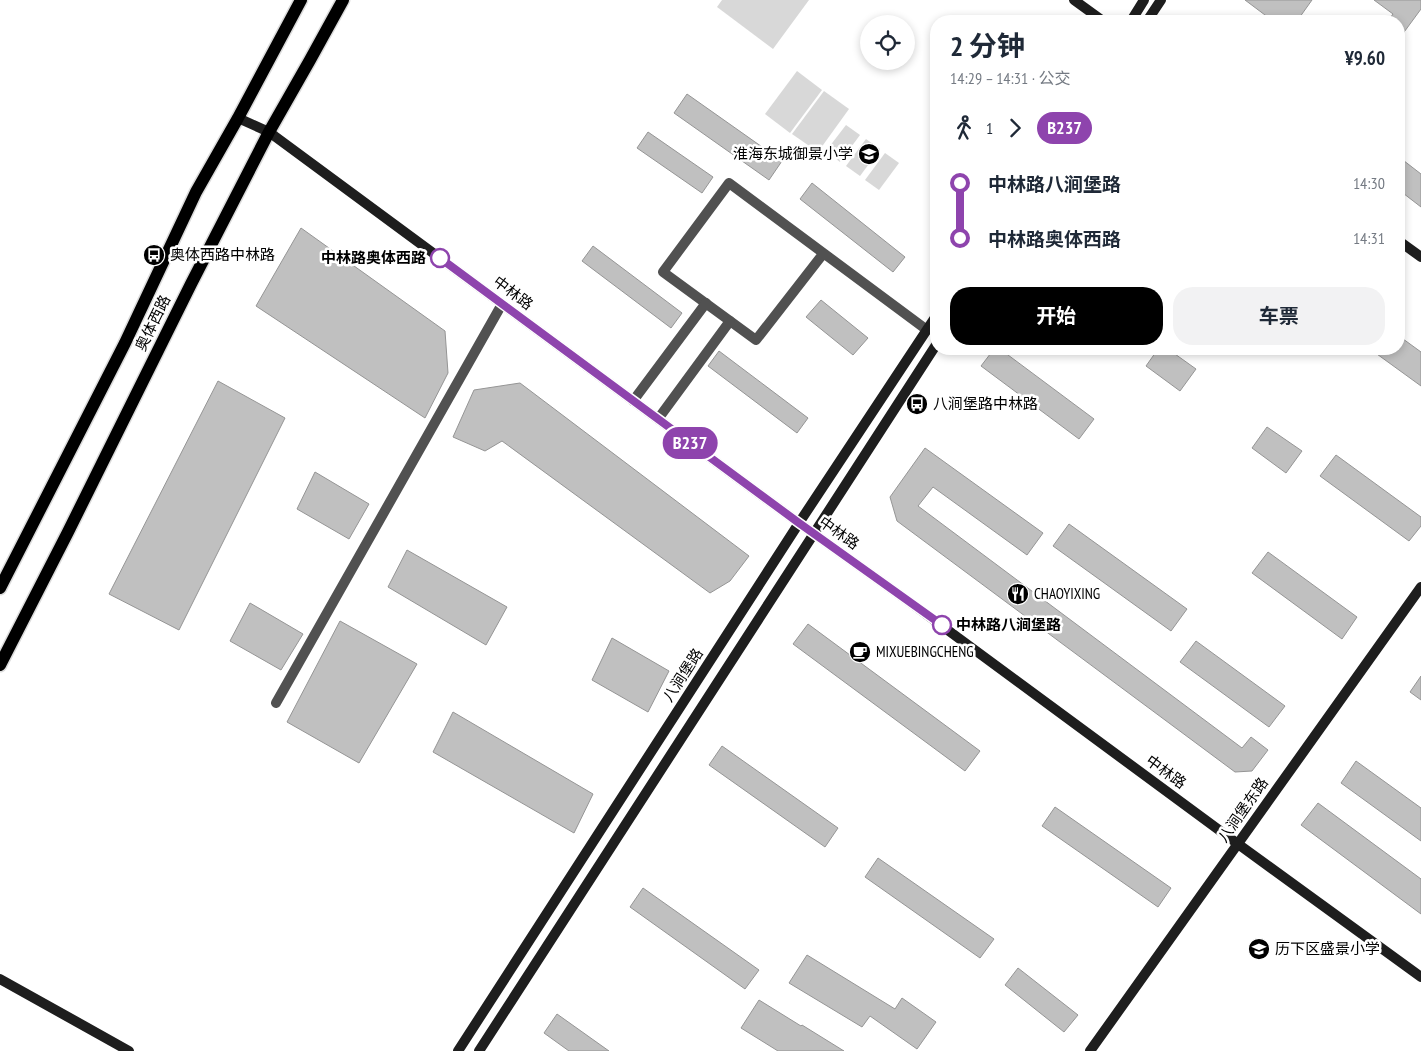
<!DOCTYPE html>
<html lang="zh">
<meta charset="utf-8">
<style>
body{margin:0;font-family:"PT Sans Narrow","Noto Sans SC",sans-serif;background:#f2f2f3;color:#1f2937;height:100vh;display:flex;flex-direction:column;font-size:19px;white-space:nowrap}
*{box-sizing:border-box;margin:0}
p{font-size:16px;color:#747a83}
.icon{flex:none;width:28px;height:28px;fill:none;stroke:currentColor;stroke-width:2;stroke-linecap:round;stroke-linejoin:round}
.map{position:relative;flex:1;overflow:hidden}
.drawer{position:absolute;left:930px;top:15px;width:475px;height:340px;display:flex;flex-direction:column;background:#fff;border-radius:20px;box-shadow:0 2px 8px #0003}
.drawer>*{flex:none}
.badge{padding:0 10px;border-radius:16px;font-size:18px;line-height:32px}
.tools{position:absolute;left:860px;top:15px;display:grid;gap:10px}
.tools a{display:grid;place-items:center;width:55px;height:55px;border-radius:50%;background:#fff;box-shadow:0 2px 8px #0003;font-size:25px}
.map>.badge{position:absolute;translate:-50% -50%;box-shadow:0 0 0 2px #fff}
.legs{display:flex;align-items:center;gap:8px;height:55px;padding:0 20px;font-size:16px}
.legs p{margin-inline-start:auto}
.overview{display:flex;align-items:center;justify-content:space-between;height:85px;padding:0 20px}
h1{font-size:28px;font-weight:700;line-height:38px}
.action{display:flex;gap:10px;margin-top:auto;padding:10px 20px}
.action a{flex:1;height:58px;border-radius:20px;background:#000;color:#fff;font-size:20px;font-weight:700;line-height:58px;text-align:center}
.action a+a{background:#f2f2f3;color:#1f2937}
ul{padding:0 20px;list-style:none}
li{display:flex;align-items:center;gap:18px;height:55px;font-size:19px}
li i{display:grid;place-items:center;width:8px;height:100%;margin:0 6px;background:currentColor}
li i::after{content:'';width:12px;height:12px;margin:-6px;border:4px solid;border-radius:50%;background:#fff}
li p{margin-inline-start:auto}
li:first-child i{background:linear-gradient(#0000 50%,currentColor 0)}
li:last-child i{background:linear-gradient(currentColor 50%,#0000 0)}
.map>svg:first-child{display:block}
.green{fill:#d8d8d8}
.building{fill:#c0c0c0;stroke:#959595}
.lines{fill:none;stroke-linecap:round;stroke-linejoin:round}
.primary-casing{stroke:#dbdbdb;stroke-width:15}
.street{stroke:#515151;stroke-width:10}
.secondary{stroke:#1e1e1e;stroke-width:10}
.primary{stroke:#000;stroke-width:12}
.line-1-casing{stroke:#fff;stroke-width:11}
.line-1{stroke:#8e44ad;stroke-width:8}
.stop-1-dot{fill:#fff;stroke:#8e44ad;stroke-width:2.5}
.labels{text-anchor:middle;stroke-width:5;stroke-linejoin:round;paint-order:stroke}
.poi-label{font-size:15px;fill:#000;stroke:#fff;text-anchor:start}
.stop-label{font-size:15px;font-weight:bold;fill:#000;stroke:#fff;text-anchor:end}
.street-label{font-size:15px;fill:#000;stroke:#fff}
</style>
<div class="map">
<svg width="1421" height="1051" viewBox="0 0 1421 1051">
<rect width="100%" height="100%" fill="#fff"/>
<!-- green -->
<g class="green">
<polygon points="722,0 809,0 773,49 717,7"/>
<polygon points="797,71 822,90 790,133 765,114"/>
<polygon points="824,91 849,109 818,152 792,134"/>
<polygon points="846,125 860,135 840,162 826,151"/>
<polygon points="866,139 880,149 860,176 846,166"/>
<polygon points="885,153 899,163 879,190 865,180"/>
</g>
<!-- building -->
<g class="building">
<polygon points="1245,0 1312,0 1297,21 1273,21"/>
<polygon points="1374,0 1421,0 1421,9 1399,39 1399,21 1388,21 1393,14"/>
<polygon points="687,94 782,161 769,180 674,113"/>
<polygon points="648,132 713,177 702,193 637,148"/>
<polygon points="1399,157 1421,174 1421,207 1399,190"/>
<polygon points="812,183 905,257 893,272 800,199"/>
<polygon points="301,228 445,331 448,373 425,418 256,306"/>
<polygon points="593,246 682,313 671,328 582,261"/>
<polygon points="821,300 868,338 853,355 806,317"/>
<polygon points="1399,336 1421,352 1421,386 1370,349 1399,349"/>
<polygon points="994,349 1000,349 1094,419 1079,439 981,366"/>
<polygon points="1158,349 1168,349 1196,369 1180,391 1146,366"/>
<polygon points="719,351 808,418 797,433 708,366"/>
<polygon points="218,381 285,418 179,630 109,594"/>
<polygon points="520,383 749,556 730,581 710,593 502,441 485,451 453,437 474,390"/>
<polygon points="1267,427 1302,451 1286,473 1252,448"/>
<polygon points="925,448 1043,533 1027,555 933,487 918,506 1242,748 1251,737 1268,750 1252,771 1235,772 897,521 890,497"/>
<polygon points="1336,455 1421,517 1421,526 1409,541 1320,476"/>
<polygon points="315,472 369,504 349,539 297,509"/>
<polygon points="1069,524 1187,609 1171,631 1053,546"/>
<polygon points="407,550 507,607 486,645 388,587"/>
<polygon points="1268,552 1357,617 1342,639 1252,573"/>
<polygon points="250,603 303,634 281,670 230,641"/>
<polygon points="340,621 417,664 359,763 287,722"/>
<polygon points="808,624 980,751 965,771 793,644"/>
<polygon points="612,638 669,671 648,712 592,680"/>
<polygon points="1196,641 1285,706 1269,727 1180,662"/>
<polygon points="1421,676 1421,700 1410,692"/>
<polygon points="453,712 593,794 574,833 433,752"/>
<polygon points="722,746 838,828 825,847 709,765"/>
<polygon points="1356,761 1421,808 1421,841 1341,783"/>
<polygon points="1318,803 1421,879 1421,914 1301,825"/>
<polygon points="1055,807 1171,888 1158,907 1042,826"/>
<polygon points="878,858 994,939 980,958 865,877"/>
<polygon points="643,888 759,970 745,989 630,907"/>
<polygon points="807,955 895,1009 902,998 936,1022 917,1049 870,1016 862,1027 789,983"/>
<polygon points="1018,968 1078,1015 1064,1032 1005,985"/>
<polygon points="759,1000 801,1026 802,1025 844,1051 778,1051 741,1028"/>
<polygon points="557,1014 609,1051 569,1051 544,1033"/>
</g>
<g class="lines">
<!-- primary casing -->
<g class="primary-casing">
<g id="primary">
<polyline points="0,588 125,343 196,192 238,118 301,0"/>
<polyline points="0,665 68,532 191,284 269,132 310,60 343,0"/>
</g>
</g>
<!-- street -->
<g class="street">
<polyline points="823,254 756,340 663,272 729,183 927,330"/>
<polyline points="633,401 706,303"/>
<polyline points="658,419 730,321"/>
<polyline points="276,703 502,304"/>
</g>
<!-- secondary -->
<g class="secondary">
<polyline points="1074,0 1103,21"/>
<polyline points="1131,21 1144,0"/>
<polyline points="1147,21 1161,0"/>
<polyline points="238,118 269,132 799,523 911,603 1238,844 1421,977"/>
<polyline points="1399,241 1421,257"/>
<polyline points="0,979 129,1051"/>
<polyline points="458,1051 799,523 936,316"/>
<polyline points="479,1051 936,345"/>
<polyline points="1090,1051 1421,587"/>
</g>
<!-- primary -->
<use href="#primary" class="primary"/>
</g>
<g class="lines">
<!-- line-1 casing -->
<g class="line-1-casing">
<polyline id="line-1" points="440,258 799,523 942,625"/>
</g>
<!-- line-1 -->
<use href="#line-1" class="line-1"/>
</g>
<!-- icons -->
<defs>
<g id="school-disc" transform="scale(1.125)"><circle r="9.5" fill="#000" stroke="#fff"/><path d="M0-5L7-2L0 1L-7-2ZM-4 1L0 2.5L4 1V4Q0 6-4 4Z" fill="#fff"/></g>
<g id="bus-disc" transform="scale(1.125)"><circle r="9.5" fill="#000" stroke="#fff"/><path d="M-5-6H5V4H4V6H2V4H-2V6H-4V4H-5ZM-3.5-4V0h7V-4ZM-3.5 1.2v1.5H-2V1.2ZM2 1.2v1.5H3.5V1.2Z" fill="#fff"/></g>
<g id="restaurant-disc" transform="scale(1.125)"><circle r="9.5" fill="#000" stroke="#fff"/><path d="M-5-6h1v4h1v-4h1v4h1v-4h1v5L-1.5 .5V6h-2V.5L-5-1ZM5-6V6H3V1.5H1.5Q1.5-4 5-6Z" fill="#fff"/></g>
<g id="cafe-disc" transform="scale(1.125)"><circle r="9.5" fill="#000" stroke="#fff"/><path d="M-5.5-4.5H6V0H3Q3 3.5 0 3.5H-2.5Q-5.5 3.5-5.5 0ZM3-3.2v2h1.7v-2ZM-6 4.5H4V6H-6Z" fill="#fff"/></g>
</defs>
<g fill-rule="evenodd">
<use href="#school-disc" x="869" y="154"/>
<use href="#bus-disc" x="154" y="255"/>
<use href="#bus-disc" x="917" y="404"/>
<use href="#restaurant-disc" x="1018" y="594"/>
<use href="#cafe-disc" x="860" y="652"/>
<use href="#school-disc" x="1259" y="949"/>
</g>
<!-- markers -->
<g class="stop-1-dot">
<circle cx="440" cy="258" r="9"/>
<circle cx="942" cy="625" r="9"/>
</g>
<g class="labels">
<!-- poi labels -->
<g class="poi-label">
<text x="853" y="159" text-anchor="end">淮海东城御景小学</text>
<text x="170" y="260">奥体西路中林路</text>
<text x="933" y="409">八涧堡路中林路</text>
<text x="1034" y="599">CHAOYIXING</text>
<text x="876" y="657">MIXUEBINGCHENG</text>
<text x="1275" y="954">历下区盛景小学</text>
</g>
<!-- stop labels -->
<g class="stop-label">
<text x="426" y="263">中林路奥体西路</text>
<text x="956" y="630" text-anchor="start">中林路八涧堡路</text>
</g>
<!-- street labels -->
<g class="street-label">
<text transform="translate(513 293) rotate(37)" y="5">中林路</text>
<text transform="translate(153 323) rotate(-64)" y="5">奥体西路</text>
<text transform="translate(839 533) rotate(35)" y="5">中林路</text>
<text transform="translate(683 675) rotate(-57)" y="5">八涧堡路</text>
<text transform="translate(1166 772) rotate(36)" y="5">中林路</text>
<text transform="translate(1243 810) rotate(-55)" y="5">八涧堡东路</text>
</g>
</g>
</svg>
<div class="tools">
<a><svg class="icon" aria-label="locate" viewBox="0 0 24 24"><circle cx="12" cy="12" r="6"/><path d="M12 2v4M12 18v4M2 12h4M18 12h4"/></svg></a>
</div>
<b class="badge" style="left:690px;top:443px;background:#8e44ad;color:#fff">B237</b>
<section class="drawer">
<div class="overview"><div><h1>2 分钟</h1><p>14:29 – 14:31 · 公交</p></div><b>¥9.60</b></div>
<div class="legs"><svg class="icon" aria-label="walk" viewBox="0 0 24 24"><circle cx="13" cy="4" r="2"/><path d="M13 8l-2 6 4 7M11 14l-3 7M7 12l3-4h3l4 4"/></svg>1<svg class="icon" aria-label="forward" viewBox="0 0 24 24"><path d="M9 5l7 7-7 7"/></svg><b class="badge" style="background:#8e44ad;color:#fff">B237</b></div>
<ul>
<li><i style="color:#8e44ad"></i><b>中林路八涧堡路</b><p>14:30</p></li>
<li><i style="color:#8e44ad"></i><b>中林路奥体西路</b><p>14:31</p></li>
</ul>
<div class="action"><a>开始</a><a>车票</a></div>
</section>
</div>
